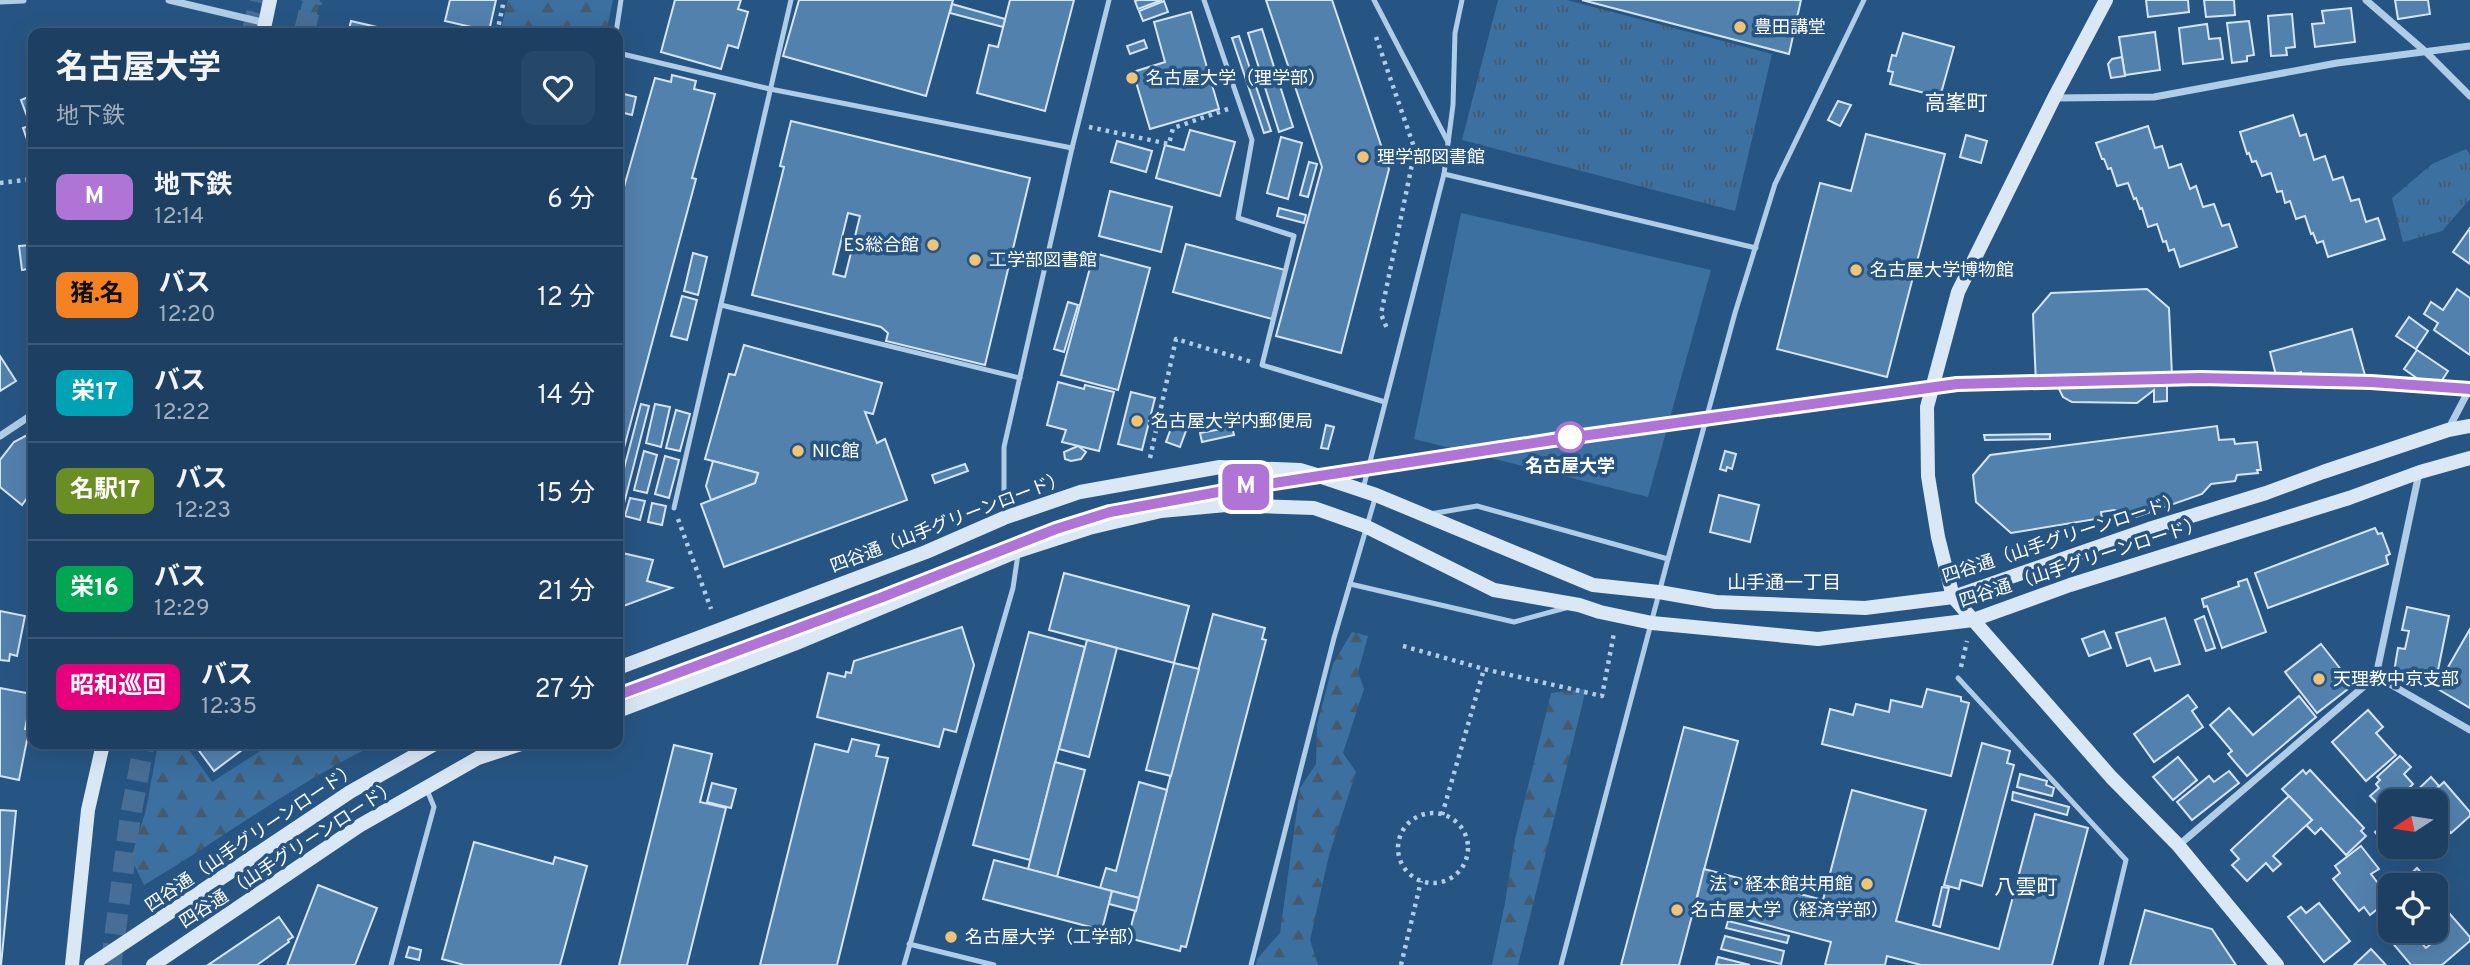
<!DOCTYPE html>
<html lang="ja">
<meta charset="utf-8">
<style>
body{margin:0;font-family:Overpass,"Noto Sans JP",sans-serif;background:#254768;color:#f1f3f6;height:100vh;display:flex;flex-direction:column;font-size:26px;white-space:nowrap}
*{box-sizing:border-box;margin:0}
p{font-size:23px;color:#a0afbe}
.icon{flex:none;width:38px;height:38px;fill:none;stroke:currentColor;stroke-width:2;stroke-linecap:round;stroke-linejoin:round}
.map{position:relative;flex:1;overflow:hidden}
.details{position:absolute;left:28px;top:28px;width:595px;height:721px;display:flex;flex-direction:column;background:#1d4062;border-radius:14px;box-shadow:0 7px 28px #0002,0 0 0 2px #3b5977}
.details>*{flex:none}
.badge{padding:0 14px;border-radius:10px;font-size:24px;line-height:46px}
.needle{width:46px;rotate:258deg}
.buttons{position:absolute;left:2378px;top:789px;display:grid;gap:14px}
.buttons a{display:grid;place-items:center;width:70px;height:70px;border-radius:14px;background:#1d4062;box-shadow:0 7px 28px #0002,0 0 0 2px #3b5977;font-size:35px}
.map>.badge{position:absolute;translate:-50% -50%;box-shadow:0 0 0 4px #fff}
.round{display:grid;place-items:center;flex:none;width:74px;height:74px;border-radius:14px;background:#254768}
.head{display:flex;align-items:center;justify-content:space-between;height:119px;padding:0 28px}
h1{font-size:33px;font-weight:700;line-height:52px}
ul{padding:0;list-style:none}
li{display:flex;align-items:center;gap:21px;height:98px;padding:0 28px;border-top:2px solid #3b5977}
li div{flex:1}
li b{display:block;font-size:26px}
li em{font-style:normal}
li .badge{min-width:77px;font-weight:700;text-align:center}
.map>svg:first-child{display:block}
.green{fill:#3c70a0}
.forest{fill:url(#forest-firs)}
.park{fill:url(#park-tufts)}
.building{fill:#5381ad;stroke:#d4e5f6;stroke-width:2;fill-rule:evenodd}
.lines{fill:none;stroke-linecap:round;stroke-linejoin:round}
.highway-tunnel{stroke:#476e96;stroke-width:21;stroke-dasharray:21 10;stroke-linecap:butt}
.path{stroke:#b0cde7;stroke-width:4.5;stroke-dasharray:3.5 5;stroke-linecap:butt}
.lane{stroke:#b0cde7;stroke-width:5}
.street{stroke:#b0cde7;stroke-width:7}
.secondary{stroke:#dae8f6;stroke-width:14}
.line-casing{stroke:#fff;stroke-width:16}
.line{stroke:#b074d6;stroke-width:10}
.poi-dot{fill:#efc476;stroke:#275583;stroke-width:2.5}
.stop-dot{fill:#fff;stroke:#b074d6;stroke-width:3.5}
.labels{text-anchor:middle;stroke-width:7;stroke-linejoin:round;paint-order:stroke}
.poi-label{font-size:18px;fill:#fff;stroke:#275583;text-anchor:start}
.stop-label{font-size:18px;font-weight:bold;fill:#fff;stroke:#275583}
.street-label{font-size:18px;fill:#fff;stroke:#275583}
.neighbourhood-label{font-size:19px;fill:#fff;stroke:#275583}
.quarter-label{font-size:21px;fill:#fff;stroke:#275583}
</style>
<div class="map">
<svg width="2470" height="965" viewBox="0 0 2470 965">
<defs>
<pattern id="forest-firs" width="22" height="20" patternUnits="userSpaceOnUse" patternTransform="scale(1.75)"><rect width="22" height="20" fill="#3c70a0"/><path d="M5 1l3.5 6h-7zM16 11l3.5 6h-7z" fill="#465a6e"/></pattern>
<pattern id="park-tufts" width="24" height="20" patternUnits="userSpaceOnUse" patternTransform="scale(1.75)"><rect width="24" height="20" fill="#3c70a0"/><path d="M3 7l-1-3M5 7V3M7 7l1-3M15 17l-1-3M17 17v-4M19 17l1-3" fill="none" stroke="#465a6e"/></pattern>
</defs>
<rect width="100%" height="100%" fill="#275583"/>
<!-- green -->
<polygon class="green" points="1461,213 1711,270 1648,497 1414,439"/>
<!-- forest -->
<g class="forest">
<polygon points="303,0 320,0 313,33 295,33"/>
<polygon points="508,0 613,0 606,33 500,33"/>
<polygon points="1352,632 1368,636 1358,672 1364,689 1343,753 1356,772 1329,855 1310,940 1318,965 1256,965 1257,959 1280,933 1300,788 1316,764 1317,725 1333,664"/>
<polygon points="1586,689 1518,965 1492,965 1505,903 1515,839 1551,693"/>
<path d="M158,744H185L212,782L271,744H376C294,784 222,839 144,885L131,858L146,810Z"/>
</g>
<!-- park -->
<g class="park">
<polygon points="1498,0 1567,0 1772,54 1735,211 1462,140"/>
<polygon points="2466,149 2470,155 2470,199 2442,231 2403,242 2392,198 2432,164"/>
</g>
<!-- building -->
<g class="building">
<polygon points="450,0 496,0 489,31 445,21"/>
<polygon points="675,0 741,0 738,9 748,12 738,48 728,45 721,69 661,52"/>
<polygon points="799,0 953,0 926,96 783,56"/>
<polygon points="1010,0 1074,0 1045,111 977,93 989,45 998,47"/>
<polygon points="1138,0 1162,0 1138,9 1135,1"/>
<polygon points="1266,0 1332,0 1389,169 1341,353 1276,336 1322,167"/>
<polygon points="1582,0 1801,0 1789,54"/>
<polygon points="2146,0 2188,0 2189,12 2148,17"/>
<polygon points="2204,0 2234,0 2235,15 2206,17"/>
<polygon points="2395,0 2428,0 2430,14 2398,19"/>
<polygon points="1164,1 1168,12 1143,21 1139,11"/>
<polygon points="952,4 1005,19 1003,27 950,13"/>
<polygon points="2351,8 2355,42 2315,47 2312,24 2324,23 2322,11"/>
<polygon points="1191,12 1219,109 1150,129 1133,72 1165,62 1154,22"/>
<polygon points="2292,14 2295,47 2286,48 2287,55 2271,56 2268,16"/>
<polygon points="351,21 403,33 348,33"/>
<polygon points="2249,21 2254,55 2247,56 2247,61 2232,63 2227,23"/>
<polygon points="2207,24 2209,39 2220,38 2223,59 2183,64 2179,28"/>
<polygon points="1262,29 1293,127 1279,132 1248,33"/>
<polygon points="2155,32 2160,70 2125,75 2119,37"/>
<polygon points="1903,33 1954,47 1940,97 1890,84 1893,72 1888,71 1892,55 1896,56"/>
<polygon points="1239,36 1271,131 1264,133 1232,38"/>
<polygon points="1144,40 1147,48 1130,54 1127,46"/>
<polygon points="2122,57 2125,76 2111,78 2108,64 2112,59"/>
<polygon points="672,75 696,81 694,89 715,94 692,178 696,179 618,470 618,208 655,78 671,82"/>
<polygon points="624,94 636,97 632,115 620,112"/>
<polygon points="33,95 33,117 28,119 21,100"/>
<polygon points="1838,101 1851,105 1840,126 1828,120"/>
<polygon points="2293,115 2300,136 2306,134 2314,160 2325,156 2333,180 2343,177 2351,201 2359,199 2366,222 2378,218 2385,239 2328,257 2323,241 2317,243 2313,233 2311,234 2305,216 2296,219 2290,201 2285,203 2282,191 2277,192 2271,173 2262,176 2256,161 2252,162 2249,153 2247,154 2240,132"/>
<path d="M791,121L1030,178L985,365L886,341L888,333L881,327L752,295L784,167L780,166ZM848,213L860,216L845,277L833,274Z"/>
<polygon points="33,125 33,154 32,154 23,128"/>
<polygon points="2148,126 2155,148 2162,146 2169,168 2181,164 2190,189 2196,186 2203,207 2214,204 2222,226 2229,224 2237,247 2180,267 2174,249 2169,251 2166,241 2163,242 2157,224 2148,227 2142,208 2140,209 2136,198 2134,199 2128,183 2117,186 2111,168 2108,169 2104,159 2102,159 2096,143"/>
<polygon points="1190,130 1235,142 1220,196 1156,178 1165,145 1184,150"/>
<polygon points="1866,134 1945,154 1887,377 1777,349 1820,183 1851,191"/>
<polygon points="1966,135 1987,141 1981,163 1960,157"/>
<polygon points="1281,137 1302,143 1288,199 1267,193"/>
<polygon points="1117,141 1152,151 1146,172 1111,162"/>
<polygon points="1309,162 1317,164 1308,197 1300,195"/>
<polygon points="1110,191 1172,207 1161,252 1099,236"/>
<polygon points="1279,208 1306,215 1304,223 1277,216"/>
<polygon points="2470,228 2470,264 2453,252"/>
<polygon points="1186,244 1285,270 1272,319 1173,292"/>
<polygon points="33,245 33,268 22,270 19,246"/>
<polygon points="693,253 707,257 698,295 684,291"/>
<polygon points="1094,253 1150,268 1118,390 1061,375"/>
<polygon points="2147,289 2169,308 2172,376 2167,377 2167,401 2154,402 2154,390 2137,403 2072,402 2063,397 2056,383 2036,384 2033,314 2051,293"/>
<polygon points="2457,289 2470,298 2470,355 2434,330 2438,323 2424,314 2431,302 2443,310"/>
<polygon points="682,296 697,300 687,340 671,336"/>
<polygon points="1068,302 1078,305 1064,352 1054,349"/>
<polygon points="2409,317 2428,331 2416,349 2396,336"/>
<polygon points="2352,329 2366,379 2334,388 2332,381 2325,383 2324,377 2303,382 2301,372 2277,379 2270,352"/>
<polygon points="744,345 882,383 873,414 865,412 877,443 885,439 907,500 724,567 701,504 755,483 758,473 705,459 729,374 735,375"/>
<polygon points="2417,350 2448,371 2435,391 2404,369"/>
<polygon points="0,356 16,381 0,391"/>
<polygon points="1058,382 1084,389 1085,385 1114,392 1099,451 1062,442 1066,430 1047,425"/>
<polygon points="1131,392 1155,398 1142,450 1118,444"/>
<polygon points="641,404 649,406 621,515 618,514 618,491"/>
<polygon points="655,404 670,407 661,447 646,443"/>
<polygon points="676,410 690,414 680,451 666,448"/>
<polygon points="1173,423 1187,428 1180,447 1166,442"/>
<polygon points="1326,425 1334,427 1328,449 1321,448"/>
<polygon points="2217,426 2219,440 2234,439 2235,444 2257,442 2261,470 2257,470 2258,473 2237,475 2235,481 2211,484 2202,494 2136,517 2114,510 2101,512 2102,518 2011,533 1976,502 1973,475 1990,455"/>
<polygon points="1232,427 1234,435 1202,442 1200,433"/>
<polygon points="33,432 33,490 22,505 0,487 0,460 14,442"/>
<polygon points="2050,434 2050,439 1985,440 1984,435"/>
<polygon points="1078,446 1086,452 1081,459 1071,461 1065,459 1064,452"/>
<polygon points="644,451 657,455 647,493 634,490"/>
<polygon points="1725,451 1736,454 1732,469 1727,467 1726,471 1720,469"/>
<polygon points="665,456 679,460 669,498 655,494"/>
<polygon points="713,461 758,473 755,483 711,500 706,486"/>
<polygon points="965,464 968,471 935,483 932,475"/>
<polygon points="1719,495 1759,505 1750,542 1710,532"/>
<polygon points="630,498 645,501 640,520 625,516"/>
<polygon points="652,503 666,506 662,525 648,522"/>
<polygon points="2375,528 2378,534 2382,533 2390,554 2386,556 2388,564 2268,608 2255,573"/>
<polygon points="618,552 653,560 647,581 672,588 618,608"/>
<polygon points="1064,573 1189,606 1174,663 1049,630"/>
<polygon points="2247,579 2266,632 2222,648 2207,606 2204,607 2202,599 2239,586 2238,582"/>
<polygon points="2407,607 2449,616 2436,680 2394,672 2398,648 2405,649 2409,631 2402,630"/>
<polygon points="0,611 25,616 17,656 10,654 9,661 0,660"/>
<polygon points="1213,614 1265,628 1262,639 1266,640 1186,947 1181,946 1180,951 1128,938"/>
<polygon points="2204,616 2215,648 2206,651 2195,620"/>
<polygon points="2165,618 2180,664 2155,671 2150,658 2127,666 2116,633"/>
<polygon points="962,627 974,665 956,732 944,729 939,747 817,717 828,673 845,677 846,672 851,673 854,661"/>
<polygon points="2470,629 2470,708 2436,688"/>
<polygon points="2104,631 2111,648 2089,656 2082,639"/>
<polygon points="1029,632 1085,647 1030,860 973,845"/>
<polygon points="1087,640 1117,648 1089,757 1059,749"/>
<polygon points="2321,644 2353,685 2317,713 2285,672"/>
<polygon points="1174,663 1199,669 1171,776 1146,770"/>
<polygon points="0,688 32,694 25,729 29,730 19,780 0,776"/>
<polygon points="1927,689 1961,697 1961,701 1969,703 1951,776 1822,744 1830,709 1853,715 1856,704 1889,712 1891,700 1922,707"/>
<polygon points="2188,695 2197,707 2192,711 2203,727 2154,762 2134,734"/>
<polygon points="2299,696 2316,717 2247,776 2228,754 2232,751 2210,725 2229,708 2253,735"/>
<polygon points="2368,710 2383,727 2376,733 2396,755 2366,781 2332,742"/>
<polygon points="1684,727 1738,741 1679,965 1621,965"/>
<polygon points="852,739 879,745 876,756 888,758 837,965 760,965 815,744 848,752"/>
<polygon points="1982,743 2010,751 2007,763 2014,765 1982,886 1961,880 1959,889 1944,885"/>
<polygon points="194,744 244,744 246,747 214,771"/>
<polygon points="674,745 712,754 700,802 726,808 687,965 619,965"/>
<polygon points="2400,756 2411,767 2404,774 2413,784 2395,802 2390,802 2390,806 2385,811 2370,796 2379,788 2376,784 2380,780 2377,777"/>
<polygon points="2178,757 2197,780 2173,800 2153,777"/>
<polygon points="1055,762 1085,770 1057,877 1028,869"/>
<polygon points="2303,770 2306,774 2310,770 2364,828 2361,831 2366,836 2346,855 2321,828 2315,834 2306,825 2312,820 2282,789"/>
<polygon points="2229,771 2239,783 2192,820 2177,802 2209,776 2214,782"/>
<polygon points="2020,774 2047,781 2046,785 2054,788 2052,796 2017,787"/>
<polygon points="2431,777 2439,786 2425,799 2420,793 2414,799 2411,796"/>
<polygon points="1139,782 1167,790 1139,898 1100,888 1106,868 1116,871"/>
<polygon points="2444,782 2470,812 2470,816 2451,833 2436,816 2436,802 2423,801"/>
<polygon points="712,783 736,789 731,808 707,802"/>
<polygon points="1852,790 1926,810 1896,921 1999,949 2035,814 2088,828 2052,965 1921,965 1887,956 1885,965 1825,965 1831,942 1695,906 1704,869 1823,900"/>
<polygon points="2013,792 2069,807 2067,815 2012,800"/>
<polygon points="2289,796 2312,820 2273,856 2281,864 2273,871 2266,863 2247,881 2232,865 2239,859 2231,850"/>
<polygon points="0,810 16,811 1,965 0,965"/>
<polygon points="2436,817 2450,833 2436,846"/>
<polygon points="2383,825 2390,835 2390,838 2384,843 2375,832"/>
<polygon points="474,842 553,864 555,857 587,866 560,965 464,965 442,959"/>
<polygon points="2361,846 2379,869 2371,874 2390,899 2370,915 2364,907 2359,911 2333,879 2340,873 2335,866"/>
<polygon points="2412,847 2435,847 2422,858"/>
<polygon points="994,860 1112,891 1102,930 983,899"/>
<polygon points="2417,868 2430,883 2427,886 2403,886 2401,883"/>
<polygon points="318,885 377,908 355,965 287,965"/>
<polygon points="1942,887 1949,888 1940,927 1933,925"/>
<polygon points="1112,891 1139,898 1136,911 1109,904"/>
<polygon points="2436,898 2470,937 2470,941 2442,965 2411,965 2385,934 2390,929 2390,931 2420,931 2415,936 2426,948 2437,939 2430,931 2436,931"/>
<polygon points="2319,903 2350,941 2324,962 2288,917 2301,907 2306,913"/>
<polygon points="2145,910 2212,929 2236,965 2130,965"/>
<polygon points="279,917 293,937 288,940 289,942 257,965 208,965"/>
<polygon points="1728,921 1789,936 1787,943 1726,928"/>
<polygon points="1725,936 1784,951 1781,964 1721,949"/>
<polygon points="409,947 421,950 419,960 406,957"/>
<polygon points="2371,949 2386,965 2354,965"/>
<polygon points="1718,957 1750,965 1721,965 1716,964"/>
</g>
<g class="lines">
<!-- highway-tunnel -->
<g class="highway-tunnel">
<polyline points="252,33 260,0"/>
<polyline points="304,33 312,0"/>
<polyline points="111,965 130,819 144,744"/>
</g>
<!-- path -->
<g class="path">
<polyline points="497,33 504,0"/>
<polyline points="1376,37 1415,150 1381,314 1388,331"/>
<polyline points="1089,127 1169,144 1173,128 1228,109"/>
<polyline points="0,183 33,179"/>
<polyline points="1150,458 1176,339 1252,362"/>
<polyline points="678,519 711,609"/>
<polyline points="1403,646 1484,669 1602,696 1614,633"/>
<polyline points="1961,667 1967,641"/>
<circle cx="1433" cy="848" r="35"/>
<polyline points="1442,815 1484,669"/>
<polyline points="1401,965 1421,881"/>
</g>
<!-- lane -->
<g class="lane">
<polyline points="1204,0 1252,140 1238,218 1294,236 1262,365 1385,402"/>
<polyline points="1374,0 1448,142"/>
<polyline points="616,33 621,0"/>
<polyline points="618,53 770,89 1072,148"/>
<polyline points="1444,174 1756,248"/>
<polyline points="721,305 1020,378"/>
<polyline points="1363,489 1444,174 1453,105 1455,33 1462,0"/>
<polyline points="674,508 791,0"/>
<polyline points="1430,514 1477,506 1668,559"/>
<polyline points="1004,517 1004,447 1072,148 1109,0"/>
<polyline points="1350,584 1514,622 1569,607"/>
<polyline points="1958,678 2126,860 2101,965"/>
<polyline points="909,944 994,965"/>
<polyline points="391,965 434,807 427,790"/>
<polyline points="904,965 1013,588 1018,554"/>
<polyline points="1251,965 1334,638 1376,495"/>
<polyline points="1561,965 1668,559 1735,313 1775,184 1864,0"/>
</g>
<!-- street -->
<g class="street">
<polyline points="169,0 266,23"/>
<polyline points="2366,0 2427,53 2470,96"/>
<polyline points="0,1 23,0"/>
<polyline points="2055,98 2154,97 2337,63 2470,46"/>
<polyline points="2449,428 2470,388"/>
<polyline points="0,436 33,414"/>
<polyline points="2376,676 2470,730"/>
<polyline points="2179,845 2376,676 2419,473"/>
</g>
<!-- secondary -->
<g class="secondary">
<polyline points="2106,0 2054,98 1958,292 1927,407 1928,476 1938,537 1953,597 2111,777 2178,845 2277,965"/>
<polyline points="263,33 270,0"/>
<polyline points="618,668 926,552 1004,518 1080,492 1220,467 1300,470 1310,473 1376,495 1593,585 1659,592 1716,602 1865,608 1953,597 2149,529 2266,493 2323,472 2448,430 2470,426"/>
<polyline points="618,711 794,644 1018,551 1089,528 1161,511 1226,505 1314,508 1365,526 1494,590 1579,605 1600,612 1652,623 1818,639 1973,620 2070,585 2349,498 2420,472 2470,458"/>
<polyline points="72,965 88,810 103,744"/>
<polyline points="91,965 350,792 435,744"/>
<polyline points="153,965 359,826 478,758 521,744"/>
</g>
</g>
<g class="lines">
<!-- line casing -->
<g class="line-casing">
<polyline id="line" points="618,695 880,598 1056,529 1110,512 1229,490 1553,440 1957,384 2200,378 2371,382 2470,389"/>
</g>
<!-- line -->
<use href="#line" class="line"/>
</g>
<!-- markers -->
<g class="poi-dot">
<circle cx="1740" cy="27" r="7"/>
<circle cx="1132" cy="78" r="7"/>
<circle cx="1363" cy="157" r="7"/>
<circle cx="933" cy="245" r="7"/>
<circle cx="975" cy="260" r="7"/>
<circle cx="1856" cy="270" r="7"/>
<circle cx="1137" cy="421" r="7"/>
<circle cx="798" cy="451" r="7"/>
<circle cx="2319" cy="679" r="7"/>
<circle cx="1867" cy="884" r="7"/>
<circle cx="1677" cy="910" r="7"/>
<circle cx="951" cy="937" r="7"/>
</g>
<circle class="stop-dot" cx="1570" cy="437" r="14"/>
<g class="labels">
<!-- poi labels -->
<g class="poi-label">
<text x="1754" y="33">豊田講堂</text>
<text x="1146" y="84">名古屋大学（理学部）</text>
<text x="1377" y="163">理学部図書館</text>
<text x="919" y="251" text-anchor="end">ES総合館</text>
<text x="989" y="266">工学部図書館</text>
<text x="1870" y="276">名古屋大学博物館</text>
<text x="1151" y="427">名古屋大学内郵便局</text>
<text x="812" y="457">NIC館</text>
<text x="2333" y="685">天理教中京支部</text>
<text x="1853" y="890" text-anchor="end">法・経本館共用館</text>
<text x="1691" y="916">名古屋大学（経済学部）</text>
<text x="965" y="943">名古屋大学（工学部）</text>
</g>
<!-- stop labels -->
<g class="stop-label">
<text x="1570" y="472">名古屋大学</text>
</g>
<!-- street labels -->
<g class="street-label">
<text transform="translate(948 522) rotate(-21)" y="6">四谷通（山手グリーンロード）</text>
<text transform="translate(2062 538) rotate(-18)" y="6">四谷通（山手グリーンロード）</text>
<text transform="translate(2081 562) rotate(-18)" y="6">四谷通 （山手グリーンロード）</text>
<text transform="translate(251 837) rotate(-34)" y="6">四谷通（山手グリーンロード）</text>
<text transform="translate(288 854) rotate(-33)" y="6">四谷通 （山手グリーンロード）</text>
</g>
<!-- neighbourhood labels -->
<g class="neighbourhood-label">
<text x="1784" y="589">山手通一丁目</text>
</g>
<!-- quarter labels -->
<g class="quarter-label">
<text x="1956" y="110">高峯町</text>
<text x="2026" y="894">八雲町</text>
</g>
</g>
</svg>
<div class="buttons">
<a><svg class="needle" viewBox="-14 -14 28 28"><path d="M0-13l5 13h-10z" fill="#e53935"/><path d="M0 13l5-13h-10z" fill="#a0afbe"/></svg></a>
<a><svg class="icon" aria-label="locate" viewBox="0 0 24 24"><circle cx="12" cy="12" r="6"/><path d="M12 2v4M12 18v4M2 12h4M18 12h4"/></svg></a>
</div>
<b class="badge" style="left:1246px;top:487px;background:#b074d6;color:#fff">M</b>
<section class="details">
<div class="head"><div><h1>名古屋大学</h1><p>地下鉄</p></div><a class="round"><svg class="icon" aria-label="heart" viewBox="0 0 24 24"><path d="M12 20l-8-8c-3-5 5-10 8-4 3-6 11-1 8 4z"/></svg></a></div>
<ul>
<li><span class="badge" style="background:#b074d6;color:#fff">M</span><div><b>地下鉄</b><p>12:14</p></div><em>6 分</em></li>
<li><span class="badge" style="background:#f58220;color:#111">猪.名</span><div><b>バス</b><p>12:20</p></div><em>12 分</em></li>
<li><span class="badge" style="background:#00a3b4;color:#fff">栄17</span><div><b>バス</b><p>12:22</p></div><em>14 分</em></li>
<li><span class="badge" style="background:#6b8e23;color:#fff">名駅17</span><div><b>バス</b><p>12:23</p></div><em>15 分</em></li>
<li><span class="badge" style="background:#00a651;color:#fff">栄16</span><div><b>バス</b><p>12:29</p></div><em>21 分</em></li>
<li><span class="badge" style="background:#e6007e;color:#fff">昭和巡回</span><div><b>バス</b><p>12:35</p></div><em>27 分</em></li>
</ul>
</section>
</div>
